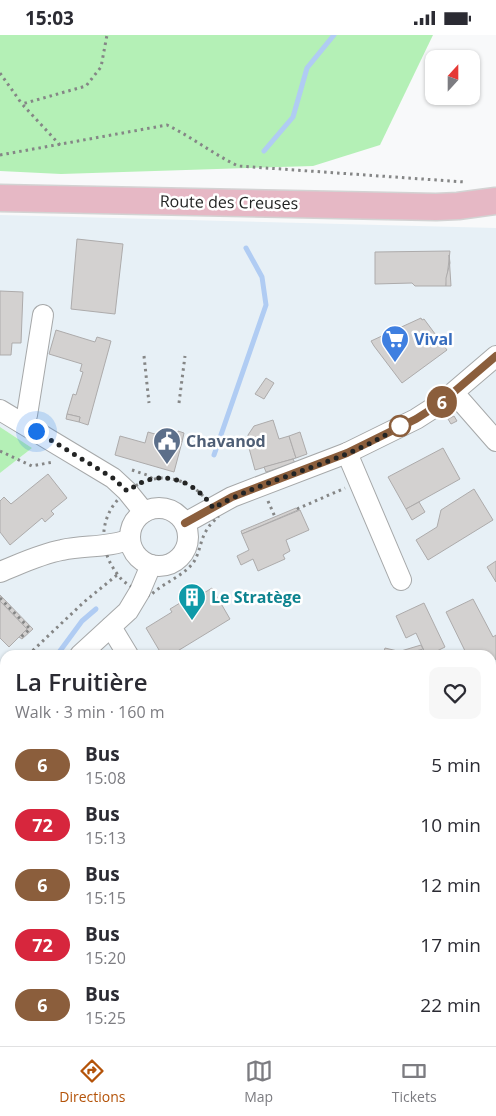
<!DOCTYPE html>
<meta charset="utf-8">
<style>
body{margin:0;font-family:"Open Sans",sans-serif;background:#f7f7f7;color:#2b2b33;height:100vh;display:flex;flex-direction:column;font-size:19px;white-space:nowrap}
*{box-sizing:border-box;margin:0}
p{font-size:16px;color:#7c7c81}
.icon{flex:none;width:28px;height:28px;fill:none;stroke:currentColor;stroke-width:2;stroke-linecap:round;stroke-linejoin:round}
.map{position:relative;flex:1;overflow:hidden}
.sheet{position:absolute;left:0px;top:615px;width:496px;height:396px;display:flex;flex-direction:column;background:#fff;border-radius:15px 15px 0 0;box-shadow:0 1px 4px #0004}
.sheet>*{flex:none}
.badge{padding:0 10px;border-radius:16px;font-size:18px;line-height:32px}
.needle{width:32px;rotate:21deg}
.controls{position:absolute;left:425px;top:15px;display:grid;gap:10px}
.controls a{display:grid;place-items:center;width:55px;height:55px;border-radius:10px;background:#fff;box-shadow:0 1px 4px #0004;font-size:25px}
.you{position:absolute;width:25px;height:25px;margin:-12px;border:4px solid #fff;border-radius:50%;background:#1a73e8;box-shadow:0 0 0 8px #1a73e833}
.map>.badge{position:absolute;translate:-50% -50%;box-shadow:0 0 0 2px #fff}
.round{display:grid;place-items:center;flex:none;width:52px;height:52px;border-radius:10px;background:#f7f7f7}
.overview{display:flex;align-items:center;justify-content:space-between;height:85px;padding:0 15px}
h1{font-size:24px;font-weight:600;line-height:38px}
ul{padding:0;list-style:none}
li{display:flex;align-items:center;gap:15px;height:60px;padding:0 15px}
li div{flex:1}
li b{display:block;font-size:19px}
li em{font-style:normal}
li .badge{min-width:55px;font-weight:700;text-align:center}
.status{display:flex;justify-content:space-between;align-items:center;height:35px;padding:0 25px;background:#fff;direction:ltr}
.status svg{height:14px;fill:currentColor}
.dock{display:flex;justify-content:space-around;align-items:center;height:70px;border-top:1px solid #e1e1e2;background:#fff;font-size:14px;color:#7c7c81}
.dock a{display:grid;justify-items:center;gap:2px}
.dock .active{color:#b45309}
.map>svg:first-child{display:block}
.built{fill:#e7f0f6}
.green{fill:#b4f0b6}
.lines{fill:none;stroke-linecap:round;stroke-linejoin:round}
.stream{stroke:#b0ccf3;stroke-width:5}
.building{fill:#d3d1d0;stroke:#adabab}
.minor-casing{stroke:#a6a8a9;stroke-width:22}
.major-casing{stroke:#d3d3d3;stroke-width:29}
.path{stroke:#858686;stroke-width:3;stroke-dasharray:2.5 4;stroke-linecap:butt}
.minor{stroke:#fff;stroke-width:20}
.major{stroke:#e6b8c5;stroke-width:26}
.line-casing{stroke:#fff;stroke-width:11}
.line{stroke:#8b5e3c;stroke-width:8}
.walk{stroke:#232424;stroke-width:5;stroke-dasharray:0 9}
.stop-dot{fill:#fff;stroke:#8b5e3c;stroke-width:2.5}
.labels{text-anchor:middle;stroke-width:5;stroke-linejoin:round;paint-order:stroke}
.street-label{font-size:16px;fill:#232424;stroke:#fff}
.shop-label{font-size:16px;font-weight:bold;fill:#366cbe;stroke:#fff;text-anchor:start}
.service-label{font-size:16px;font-weight:bold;fill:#4e5e75;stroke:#fff;text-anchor:start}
.culture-label{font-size:16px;font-weight:bold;fill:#0d838f;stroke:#fff;text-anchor:start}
</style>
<div class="status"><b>15:03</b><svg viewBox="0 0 49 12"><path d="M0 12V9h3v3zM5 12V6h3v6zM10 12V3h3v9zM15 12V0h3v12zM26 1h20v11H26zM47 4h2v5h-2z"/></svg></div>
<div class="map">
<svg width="496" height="1011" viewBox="0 0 496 1011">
<rect width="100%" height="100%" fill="#f8f9fa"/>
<!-- built -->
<polygon class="built" points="0,180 496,193 496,890 491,889 491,620 5,620 5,724 0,704 0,438 32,413 0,392"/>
<!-- green -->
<g class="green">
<polygon points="0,0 433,0 380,110 313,131 61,139 0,136"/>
<polygon points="0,392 32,413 0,438"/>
</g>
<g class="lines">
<!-- stream -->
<g class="stream">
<polyline points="264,116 293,82 307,33 334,0"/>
<polyline points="214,420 266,270 262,242 246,213"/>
<polyline points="57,620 82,586 96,574"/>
<polyline points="72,1006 77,1011"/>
</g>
</g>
<!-- building -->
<g class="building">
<polygon points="77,204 123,209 115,279 71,274"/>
<polygon points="450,216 446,251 415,251 412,248 375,249 375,217"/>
<polygon points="449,220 451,251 446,251 446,243 450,228"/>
<polygon points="0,256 23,257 21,308 12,308 11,320 0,320"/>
<polygon points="421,283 422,285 424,284 447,315 402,348 374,311 371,306"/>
<polygon points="56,295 95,307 97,302 111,306 88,390 79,387 80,382 67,379 73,359 76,360 83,337 80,336 82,329 49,319"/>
<polygon points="266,343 274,348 264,364 255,359"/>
<polygon points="67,379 80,382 79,387 66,384"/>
<polygon points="454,381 457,386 451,389 448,384"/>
<polygon points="273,385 279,404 289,401 296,423 255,435 249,413 248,400 254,391"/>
<polygon points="178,396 184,398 182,407 176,405"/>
<polygon points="148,397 182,407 174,437 115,420 120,401 145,408"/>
<polygon points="300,397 307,419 296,423 289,401"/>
<polygon points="443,413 460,444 406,474 388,442"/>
<polygon points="293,424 295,428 266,437 264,432"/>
<polygon points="48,439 67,463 51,476 54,479 45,487 42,483 10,510 0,497 0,466 4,462 11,469"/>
<polygon points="474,454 493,485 428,525 416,505 437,492 441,475"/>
<polygon points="419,467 425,477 412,485 406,474"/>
<polygon points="296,473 298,475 242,499 241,496"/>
<polygon points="300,475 309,495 286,505 290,516 283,520 285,524 258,536 253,524 241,530 237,521 249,515 242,499"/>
<polygon points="496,526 496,547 487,532"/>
<polygon points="212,553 230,584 171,620 162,620 146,593 172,577 170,574 180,568 184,566 186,569"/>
<polygon points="0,560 33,594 22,604 19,602 27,594 0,566"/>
<polygon points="473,564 493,602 496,600 496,624 491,626 491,620 467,620 446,577"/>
<polygon points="0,566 27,594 9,612 0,603"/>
<polygon points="424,568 445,612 429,620 426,620 416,598 406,603 396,581"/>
<polygon points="421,610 423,614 409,618 401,616"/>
<polygon points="385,613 410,619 412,620 383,620"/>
<polygon points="5,964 5,995 2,996 0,990 0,965"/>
</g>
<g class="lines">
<!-- minor casing -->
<g class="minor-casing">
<g id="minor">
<polyline points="454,358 496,406"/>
<polyline points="0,375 113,443 127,456 144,477"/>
<polyline points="22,388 27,380 43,280"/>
<polyline points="347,418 401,545"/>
<circle cx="159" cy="502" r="29"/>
<polyline points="185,488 232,462 347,418 416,384 441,368 496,321"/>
<path d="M0,537C20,529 40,519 62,515C84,510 109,513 130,504"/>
<polyline points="111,592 128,620"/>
<polyline points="80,620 128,576 140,556 151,530"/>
<polyline points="491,753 496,752"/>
<polyline points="491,900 496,903"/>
<polyline points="0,928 5,926"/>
</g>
</g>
<!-- major casing -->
<g class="major-casing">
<polyline id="major" points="0,163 436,172 458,171 496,166"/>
</g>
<!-- path -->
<g class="path">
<polyline points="0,38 22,69"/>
<polyline points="60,110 22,69 86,51 101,32 107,0"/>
<path d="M0,120L167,90C192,102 213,119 238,131L465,147"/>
<polyline points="144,321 149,368"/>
<polyline points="179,368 185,321"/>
<polyline points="0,416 32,431 53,427"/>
<polyline points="132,435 147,440 153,444"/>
<path d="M160,443C189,443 204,458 218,482C214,486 209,490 206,496C200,506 200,518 193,528C181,543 162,548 150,561C139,556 125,550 118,540C86,499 111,450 160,443Z"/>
<polyline points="268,466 275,482"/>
<polyline points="297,474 345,453"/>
<polyline points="0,563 30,594 20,603"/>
<polyline points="28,620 84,567 117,540"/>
<polyline points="0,656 5,642"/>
<polyline points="0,668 5,681"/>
</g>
<!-- minor -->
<use href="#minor" class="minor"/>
<!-- major -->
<use href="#major" class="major"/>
</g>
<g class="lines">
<!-- line casing -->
<g class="line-casing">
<polyline id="line" points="185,488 232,462 347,418 416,384 441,368 496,321"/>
</g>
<!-- line -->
<use href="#line" class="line"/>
<!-- walk -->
<path class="walk" d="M36,396L113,443L127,456C134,452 141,447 148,445C173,437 200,452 213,473C272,440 343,429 400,391"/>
</g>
<!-- icons -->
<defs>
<g id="supermarket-pin" transform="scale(1.4375)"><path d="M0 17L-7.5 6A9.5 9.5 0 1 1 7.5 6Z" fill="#3f7fe0" stroke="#fff"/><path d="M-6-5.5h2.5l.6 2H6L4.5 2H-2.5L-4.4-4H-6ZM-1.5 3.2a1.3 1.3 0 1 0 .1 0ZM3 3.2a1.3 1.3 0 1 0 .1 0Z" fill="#fff"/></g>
<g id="civic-pin" transform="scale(1.4375)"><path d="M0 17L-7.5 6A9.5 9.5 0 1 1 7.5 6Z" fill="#5c6f8a" stroke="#fff"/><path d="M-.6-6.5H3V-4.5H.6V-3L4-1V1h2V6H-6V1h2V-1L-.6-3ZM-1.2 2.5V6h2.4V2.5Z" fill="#fff"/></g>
<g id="building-pin" transform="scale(1.4375)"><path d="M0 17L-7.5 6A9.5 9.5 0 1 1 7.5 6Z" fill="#0f9aa8" stroke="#fff"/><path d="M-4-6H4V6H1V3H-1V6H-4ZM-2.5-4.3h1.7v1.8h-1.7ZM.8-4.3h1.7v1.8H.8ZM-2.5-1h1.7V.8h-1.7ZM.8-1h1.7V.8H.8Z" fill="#fff"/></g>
</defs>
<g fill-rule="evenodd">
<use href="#supermarket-pin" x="395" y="304"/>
<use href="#civic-pin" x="167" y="406"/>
<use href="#building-pin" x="192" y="562"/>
</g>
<!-- markers -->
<circle class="stop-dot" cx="400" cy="391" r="10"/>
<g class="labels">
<!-- street labels -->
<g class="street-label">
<text transform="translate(229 167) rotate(1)" y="6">Route des Creuses</text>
</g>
<!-- shop labels -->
<g class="shop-label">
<text x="414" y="310">Vival</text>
</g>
<!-- service labels -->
<g class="service-label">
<text x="186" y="412">Chavanod</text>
</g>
<!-- culture labels -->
<g class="culture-label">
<text x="211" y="568">Le Stratège</text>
</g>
</g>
</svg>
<div class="controls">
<a><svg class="needle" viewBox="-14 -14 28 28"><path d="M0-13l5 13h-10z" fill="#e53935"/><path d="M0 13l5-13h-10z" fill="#7c7c81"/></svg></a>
</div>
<div class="you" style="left:36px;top:396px"></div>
<b class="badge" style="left:442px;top:367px;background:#8b5e3c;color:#fff">6</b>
<section class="sheet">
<div class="overview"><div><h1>La Fruitière</h1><p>Walk · 3 min · 160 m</p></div><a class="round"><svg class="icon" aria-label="heart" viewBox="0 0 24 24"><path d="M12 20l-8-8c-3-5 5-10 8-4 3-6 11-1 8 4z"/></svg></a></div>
<ul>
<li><span class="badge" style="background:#8b5e3c;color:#fff">6</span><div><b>Bus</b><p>15:08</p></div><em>5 min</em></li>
<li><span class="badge" style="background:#d7263d;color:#fff">72</span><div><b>Bus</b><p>15:13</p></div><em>10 min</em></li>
<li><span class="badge" style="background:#8b5e3c;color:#fff">6</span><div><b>Bus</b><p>15:15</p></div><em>12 min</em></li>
<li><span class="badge" style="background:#d7263d;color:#fff">72</span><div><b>Bus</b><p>15:20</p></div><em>17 min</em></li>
<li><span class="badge" style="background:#8b5e3c;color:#fff">6</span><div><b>Bus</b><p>15:25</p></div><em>22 min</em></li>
</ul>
</section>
</div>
<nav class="dock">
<a class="active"><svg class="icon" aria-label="directions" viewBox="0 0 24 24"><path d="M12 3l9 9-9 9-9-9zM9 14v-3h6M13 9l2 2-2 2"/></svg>Directions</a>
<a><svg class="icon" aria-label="map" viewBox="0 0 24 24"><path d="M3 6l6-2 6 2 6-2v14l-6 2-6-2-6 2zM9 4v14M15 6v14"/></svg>Map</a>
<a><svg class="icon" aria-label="tickets" viewBox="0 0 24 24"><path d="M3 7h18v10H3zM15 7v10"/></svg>Tickets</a>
</nav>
